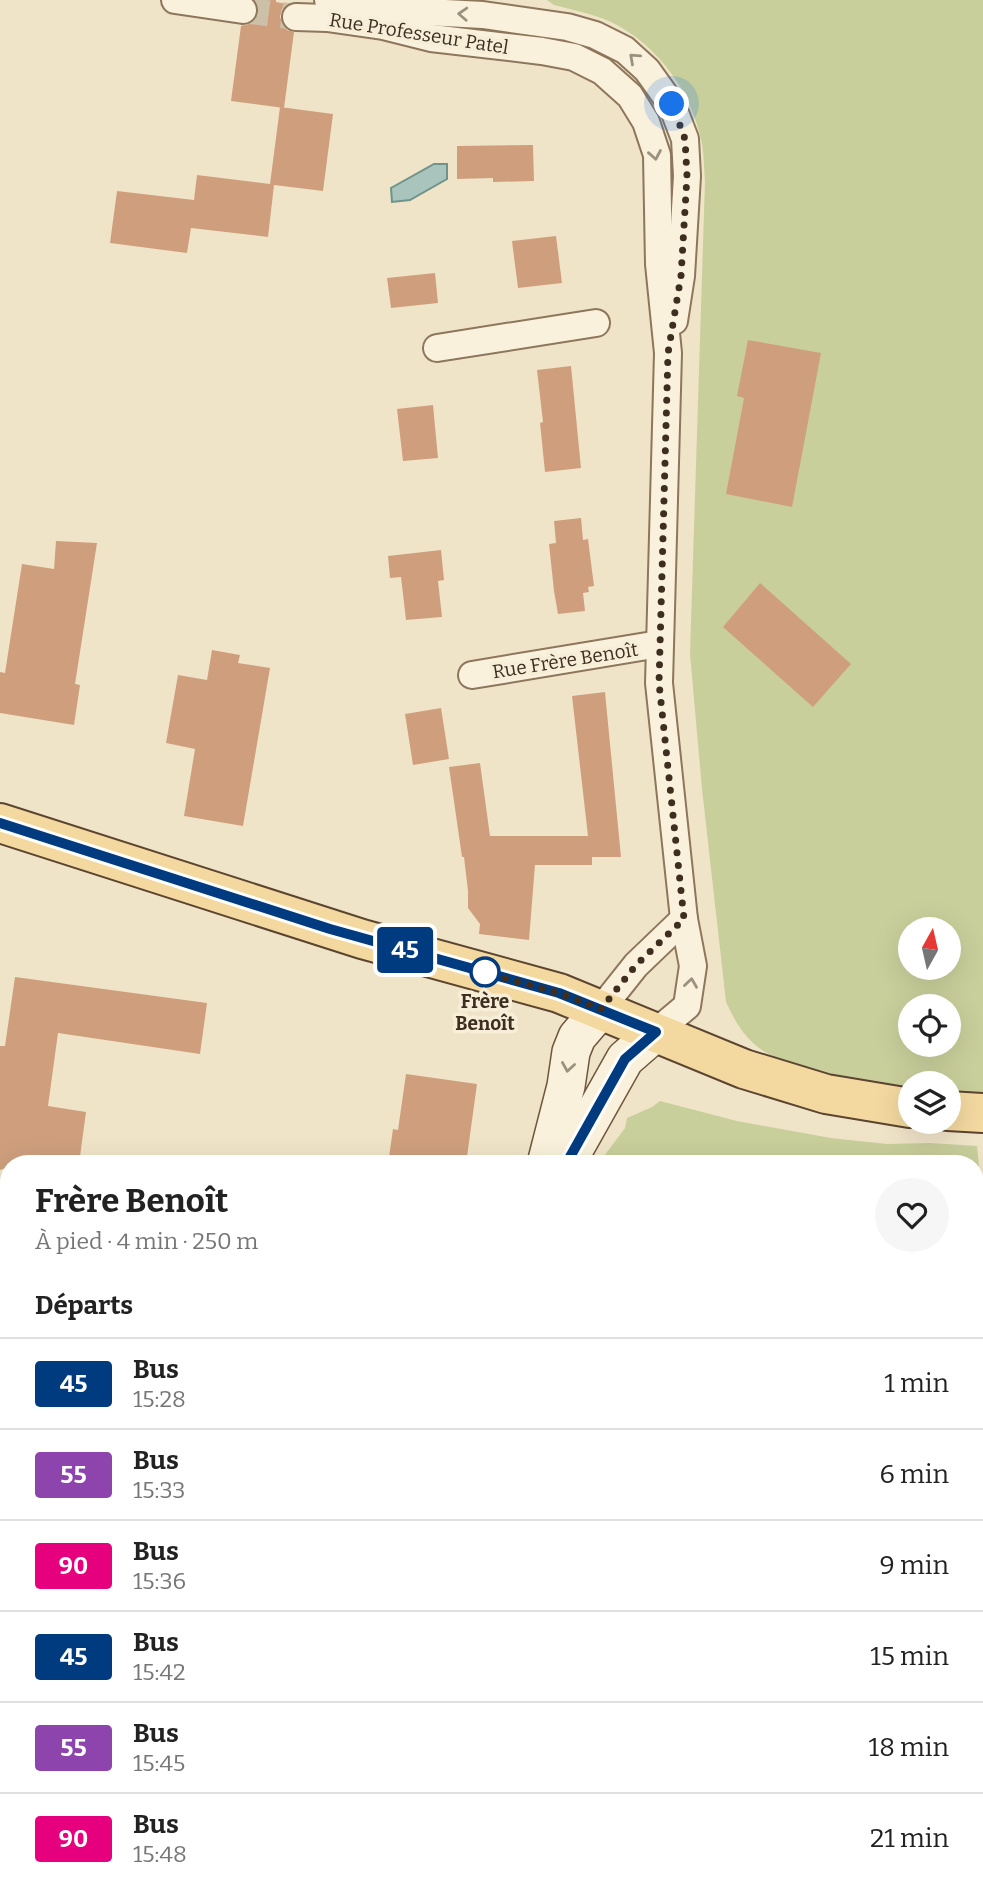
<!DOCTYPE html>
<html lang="fr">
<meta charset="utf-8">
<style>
body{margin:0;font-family:Bitter,serif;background:#f6f6f6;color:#222;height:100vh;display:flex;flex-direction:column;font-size:26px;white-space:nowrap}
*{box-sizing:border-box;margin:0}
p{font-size:23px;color:#767676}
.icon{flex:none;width:38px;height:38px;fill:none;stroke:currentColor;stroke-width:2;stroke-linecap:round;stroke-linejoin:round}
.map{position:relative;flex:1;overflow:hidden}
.side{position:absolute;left:0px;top:1155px;width:984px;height:744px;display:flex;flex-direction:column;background:#fff;border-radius:28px 28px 0 0;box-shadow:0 7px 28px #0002}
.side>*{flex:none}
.badge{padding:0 14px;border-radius:5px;font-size:24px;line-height:46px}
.needle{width:46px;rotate:8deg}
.buttons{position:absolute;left:898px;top:917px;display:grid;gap:14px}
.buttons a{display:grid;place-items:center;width:63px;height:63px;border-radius:50%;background:#fff;box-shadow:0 7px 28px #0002;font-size:35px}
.you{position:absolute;width:35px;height:35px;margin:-18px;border:5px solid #fff;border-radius:50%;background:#1a73e8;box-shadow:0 0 0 10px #1a73e833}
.map>.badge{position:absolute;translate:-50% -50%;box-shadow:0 0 0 4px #fff}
h2{padding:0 35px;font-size:26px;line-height:63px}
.round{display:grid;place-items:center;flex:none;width:74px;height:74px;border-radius:37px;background:#f6f6f6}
.overview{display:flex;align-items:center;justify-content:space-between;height:119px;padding:0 35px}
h1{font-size:33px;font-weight:700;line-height:52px}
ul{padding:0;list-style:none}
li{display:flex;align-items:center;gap:21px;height:91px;padding:0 35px;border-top:2px solid #e0e0e0}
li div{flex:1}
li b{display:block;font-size:26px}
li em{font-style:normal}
li .badge{min-width:77px;font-weight:700;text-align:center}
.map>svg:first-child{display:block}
.green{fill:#c9cf9b;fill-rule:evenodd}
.water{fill:#a9c4bc;stroke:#6f938a;stroke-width:2}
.building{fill:#cf9f7d}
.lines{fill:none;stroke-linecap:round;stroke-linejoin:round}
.street-tunnel{stroke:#ccc0a6;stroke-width:26;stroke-dasharray:26 13;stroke-linecap:butt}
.street-casing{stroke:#8d765c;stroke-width:30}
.secondary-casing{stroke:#6f573f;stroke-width:40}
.primary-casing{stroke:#5b4430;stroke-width:42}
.street{stroke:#faf1dc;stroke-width:26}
.secondary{stroke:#faf1dc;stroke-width:37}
.primary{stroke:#f3d9a0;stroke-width:38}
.oneway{stroke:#9c907e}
.line-casing{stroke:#fff;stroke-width:16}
.line{stroke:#003b80;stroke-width:10}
.walk{stroke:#3d2e20;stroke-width:7;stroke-dasharray:0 12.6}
.stop-dot{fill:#fff;stroke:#003b80;stroke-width:3.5}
.labels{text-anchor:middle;stroke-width:7;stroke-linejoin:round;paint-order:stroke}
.street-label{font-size:19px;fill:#3d2e20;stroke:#f7eed8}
.stop-label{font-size:19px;font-weight:bold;fill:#3d2e20;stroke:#f7eed8}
</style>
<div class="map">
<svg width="983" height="1898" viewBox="0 0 983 1898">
<rect width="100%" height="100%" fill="#f0e4c8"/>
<!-- green -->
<g class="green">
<path d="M547,0H983V1093L949,1090L948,1083H910V1088C873,1085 838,1076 803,1066C789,1062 773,1058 762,1050C744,1038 735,1021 726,1002L702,789L690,654L705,181C704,169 704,156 702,144C692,92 658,45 611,22C594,14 573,10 554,5ZM910,929H948V968H910ZM910,1006H948V1045H910Z"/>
<polygon points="660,1101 737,1121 831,1138 887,1144 930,1143 977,1146 979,1166 975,1165 975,1164 946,1163 598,1164 625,1128 627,1118 652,1107"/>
<polygon points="975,1652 983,1654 983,1876 975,1879"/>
<polygon points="0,1662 9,1663 9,1890 565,1890 565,1898 0,1898"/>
<polygon points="975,1889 983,1898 643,1898 643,1890"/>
</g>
<!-- water -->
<polygon class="water" points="434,164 447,164 447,179 410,200 392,202 391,188"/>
<!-- building -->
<g class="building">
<polygon points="255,0 276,0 276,2 288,4 282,9 280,17 283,25 287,30 294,32 284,108 231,101 241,26 249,24 256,19 259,12 258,5"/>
<polygon points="280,107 333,114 323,191 274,185 268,237 191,228 187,253 110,243 117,191 194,200 197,175 270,184"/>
<polygon points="533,145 534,181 493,182 493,178 457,179 457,146"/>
<polygon points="556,236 562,283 518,288 512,241"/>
<polygon points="435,273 438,303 391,308 387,278"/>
<polygon points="748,340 821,353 792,507 726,494 744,398 737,396"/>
<polygon points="571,366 581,468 545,472 540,423 543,422 537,370"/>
<polygon points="433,405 438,458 403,461 397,409"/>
<polygon points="581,518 583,540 588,539 594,586 588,587 589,592 583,593 585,611 558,614 554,591 549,544 556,543 554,521"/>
<polygon points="56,541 97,543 75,684 80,685 74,725 0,713 0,672 5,673 22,564 54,569"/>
<polygon points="441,550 444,580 438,581 442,617 406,620 401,577 390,578 388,556"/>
<polygon points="760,583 851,664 813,707 723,627"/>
<polygon points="212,650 240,655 238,663 270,668 243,826 184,816 195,749 166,743 178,675 207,680"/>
<polygon points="605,692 621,857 592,857 592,865 535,865 529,940 479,934 480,924 468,908 468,891 464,857 462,857 449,767 480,763 490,836 588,836 572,696"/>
<polygon points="441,708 449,759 413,765 405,714"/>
<polygon points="15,977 207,1003 200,1054 58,1033 48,1106 86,1112 79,1164 9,1164 9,1167 0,1170 0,1046 5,1046"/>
<polygon points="406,1074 477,1084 466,1164 388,1164 393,1129 398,1130"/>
</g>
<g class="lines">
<!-- street-tunnel -->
<polyline class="street-tunnel" points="243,10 296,17"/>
<!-- street casing -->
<g class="street-casing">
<g id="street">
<polyline points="175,0 243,10"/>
<polyline points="328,0 426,12 483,15 567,27 595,35 625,50 647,70 672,105 685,139 687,176 681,276 674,321"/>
<polyline points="296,17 327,18 383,26 431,38 542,51 574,57 602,71 630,96 646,122 657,155 659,264 668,353 659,683 684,919 693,966 687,1006 656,1032"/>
<polyline points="437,348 596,323"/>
<polyline points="472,675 659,644"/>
<polyline points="601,1009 636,965 684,919"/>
</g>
</g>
<!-- secondary casing -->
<g class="secondary-casing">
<g id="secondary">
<polyline points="546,1164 566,1086 571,1052 577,1037 601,1009"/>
<polyline points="566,1164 625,1059 656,1032"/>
<polyline points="611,1898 612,1890"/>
</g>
</g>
<!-- primary casing -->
<g class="primary-casing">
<g id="primary">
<polyline points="0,823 362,939 559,993 744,1069 826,1094 910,1108"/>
<polyline points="948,1111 983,1113"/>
</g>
</g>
<!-- street -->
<use href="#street" class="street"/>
<!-- secondary -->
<use href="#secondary" class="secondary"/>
<!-- primary -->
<use href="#primary" class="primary"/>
</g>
<!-- one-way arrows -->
<defs><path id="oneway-chevron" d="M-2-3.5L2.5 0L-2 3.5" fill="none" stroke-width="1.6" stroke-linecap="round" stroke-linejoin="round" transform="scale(1.75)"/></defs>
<g class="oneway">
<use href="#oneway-chevron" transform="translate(463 14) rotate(-177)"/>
<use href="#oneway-chevron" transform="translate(634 58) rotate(-138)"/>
<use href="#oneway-chevron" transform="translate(655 155) rotate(80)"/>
<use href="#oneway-chevron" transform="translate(691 983) rotate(-82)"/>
<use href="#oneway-chevron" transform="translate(568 1067) rotate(99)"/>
</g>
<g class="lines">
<!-- line casing -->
<g class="line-casing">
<polyline id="line" points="0,823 330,929 559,993 656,1032 625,1059 566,1164"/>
</g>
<!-- line -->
<use href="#line" class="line"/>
<!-- walk -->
<polyline class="walk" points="485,972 483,972 559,993 601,1009 636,965 684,919 659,683 668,353 681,276 687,176 685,139 672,104"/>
</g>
<!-- markers -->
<circle class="stop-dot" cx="485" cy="972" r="14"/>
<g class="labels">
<!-- street labels -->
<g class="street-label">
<text transform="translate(419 33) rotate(9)" y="7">Rue Professeur Patel</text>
<text transform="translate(565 660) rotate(-9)" y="7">Rue Frère Benoît</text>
</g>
<!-- stop labels -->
<g class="stop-label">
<text x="485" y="1008">Frère<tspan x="485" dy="22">Benoît</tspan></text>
</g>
</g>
</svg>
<div class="buttons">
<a><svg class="needle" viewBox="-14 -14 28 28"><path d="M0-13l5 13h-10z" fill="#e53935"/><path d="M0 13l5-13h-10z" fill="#767676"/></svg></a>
<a><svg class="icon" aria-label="locate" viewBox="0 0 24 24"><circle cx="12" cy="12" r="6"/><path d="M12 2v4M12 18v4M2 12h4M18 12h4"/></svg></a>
<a><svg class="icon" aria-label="layers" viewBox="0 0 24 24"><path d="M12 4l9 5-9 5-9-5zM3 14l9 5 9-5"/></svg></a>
</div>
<div class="you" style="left:672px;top:104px"></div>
<b class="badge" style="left:405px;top:950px;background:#003b80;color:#fff">45</b>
<section class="side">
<div class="overview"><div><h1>Frère Benoît</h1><p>À pied · 4 min · 250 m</p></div><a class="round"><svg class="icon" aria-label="heart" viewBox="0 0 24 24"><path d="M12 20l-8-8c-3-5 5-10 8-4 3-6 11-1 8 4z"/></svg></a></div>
<h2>Départs</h2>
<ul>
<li><span class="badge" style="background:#003b80;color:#fff">45</span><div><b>Bus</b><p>15:28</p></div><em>1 min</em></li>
<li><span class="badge" style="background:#8e44ad;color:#fff">55</span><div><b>Bus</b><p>15:33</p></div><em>6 min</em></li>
<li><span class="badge" style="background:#e6007e;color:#fff">90</span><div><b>Bus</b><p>15:36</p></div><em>9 min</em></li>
<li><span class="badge" style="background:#003b80;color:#fff">45</span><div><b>Bus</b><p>15:42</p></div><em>15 min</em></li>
<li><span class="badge" style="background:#8e44ad;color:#fff">55</span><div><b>Bus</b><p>15:45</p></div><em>18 min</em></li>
<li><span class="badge" style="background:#e6007e;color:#fff">90</span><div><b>Bus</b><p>15:48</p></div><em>21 min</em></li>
</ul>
</section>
</div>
